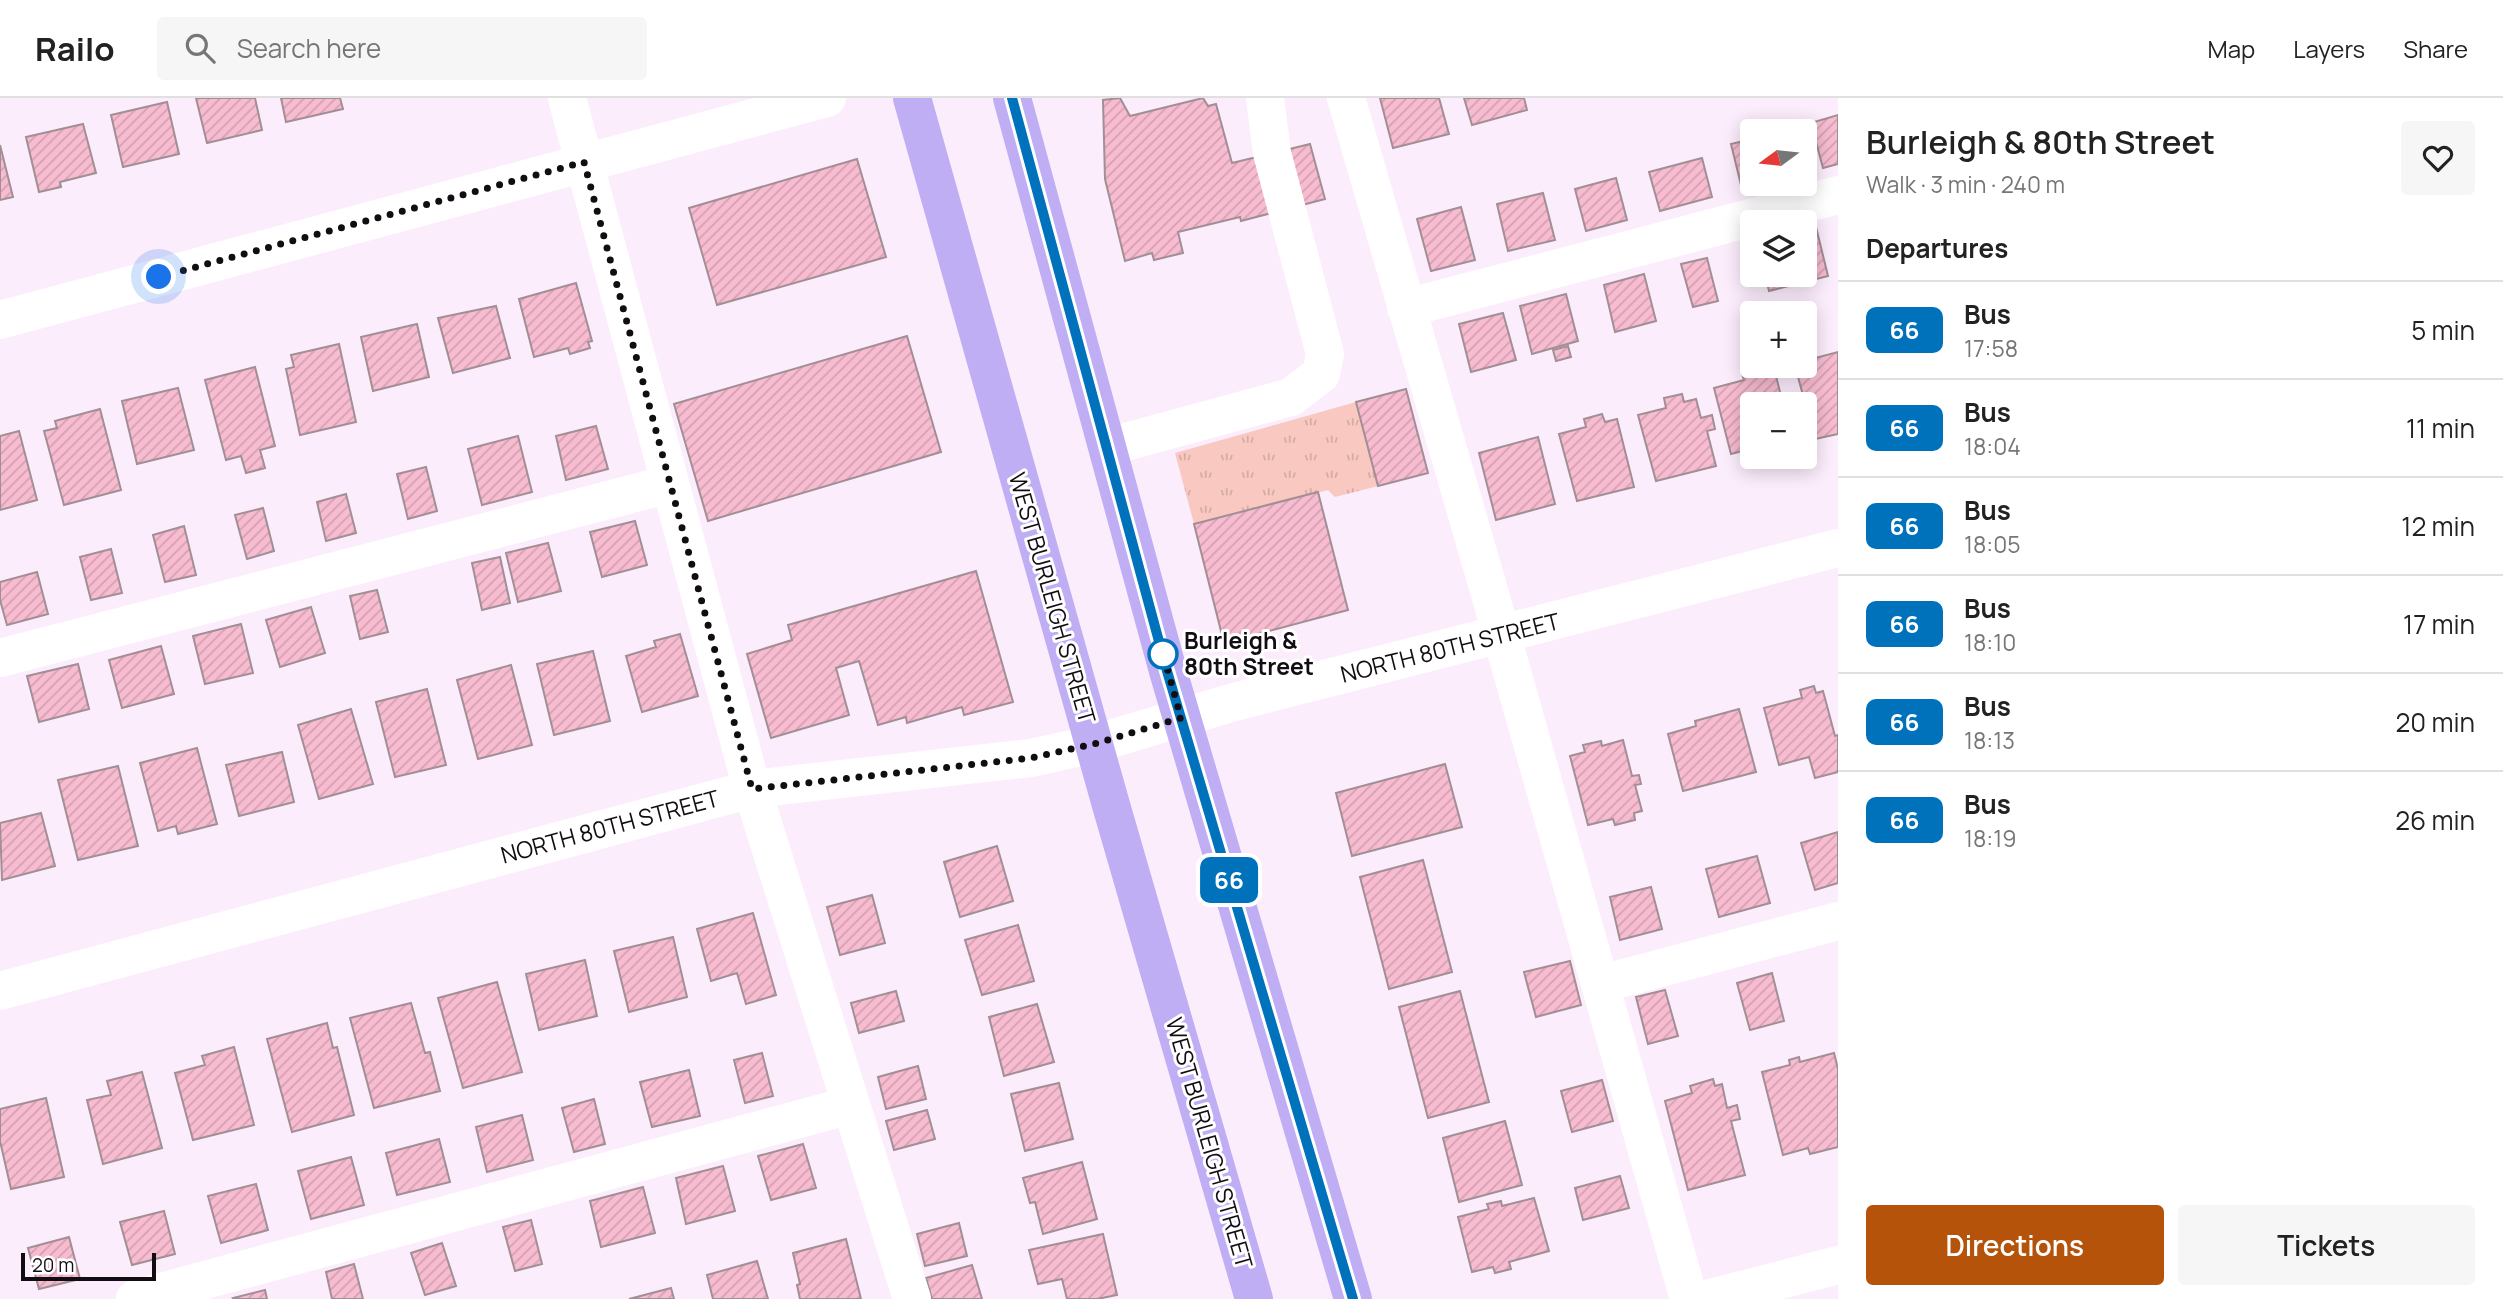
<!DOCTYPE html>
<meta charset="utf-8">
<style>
body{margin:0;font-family:Manrope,sans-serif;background:#f6f6f6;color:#222;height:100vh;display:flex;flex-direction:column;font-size:26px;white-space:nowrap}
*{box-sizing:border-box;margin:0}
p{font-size:23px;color:#767676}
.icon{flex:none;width:38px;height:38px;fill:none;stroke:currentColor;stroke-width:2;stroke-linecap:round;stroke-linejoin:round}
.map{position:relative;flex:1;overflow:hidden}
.drawer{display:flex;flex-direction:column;background:#fff;width:665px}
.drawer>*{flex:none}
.badge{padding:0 14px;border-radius:10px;font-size:24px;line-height:46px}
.needle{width:46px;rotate:255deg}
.buttons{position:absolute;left:1740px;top:21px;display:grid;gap:14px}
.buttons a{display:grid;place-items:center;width:77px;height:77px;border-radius:7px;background:#fff;box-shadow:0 4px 18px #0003;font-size:35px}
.scale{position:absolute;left:21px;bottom:18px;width:135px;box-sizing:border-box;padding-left:7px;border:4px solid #120d12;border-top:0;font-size:19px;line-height:24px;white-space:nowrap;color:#120d12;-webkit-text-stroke:5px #fff;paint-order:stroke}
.you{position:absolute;width:35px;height:35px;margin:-18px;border:5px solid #fff;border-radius:50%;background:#1a73e8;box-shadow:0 0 0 10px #1a73e833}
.map>.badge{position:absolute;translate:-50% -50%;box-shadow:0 0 0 4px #fff}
h2{padding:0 28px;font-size:26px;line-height:63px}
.round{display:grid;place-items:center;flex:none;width:74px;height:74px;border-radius:7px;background:#f6f6f6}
.headline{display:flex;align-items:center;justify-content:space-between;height:119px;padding:0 28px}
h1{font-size:33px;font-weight:600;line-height:52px}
.primary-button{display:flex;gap:14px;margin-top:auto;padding:14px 28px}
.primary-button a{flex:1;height:80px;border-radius:7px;background:#b45309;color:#fff;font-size:28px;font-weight:600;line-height:80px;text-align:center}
.primary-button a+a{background:#f6f6f6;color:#222}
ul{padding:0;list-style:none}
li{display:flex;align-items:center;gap:21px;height:98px;padding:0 28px;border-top:2px solid #e0e0e0}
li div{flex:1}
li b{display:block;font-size:26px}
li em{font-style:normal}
li .badge{min-width:77px;font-weight:700;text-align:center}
header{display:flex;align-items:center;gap:42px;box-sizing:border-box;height:98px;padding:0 35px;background:#fff;border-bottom:2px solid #e0e0e0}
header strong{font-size:33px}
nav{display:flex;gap:38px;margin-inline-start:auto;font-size:24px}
.search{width:490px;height:63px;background:#f6f6f6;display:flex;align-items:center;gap:18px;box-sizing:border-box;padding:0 24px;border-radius:7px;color:#767676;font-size:26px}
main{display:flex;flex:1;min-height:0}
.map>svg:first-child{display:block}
.park{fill:url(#park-tufts)}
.building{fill:url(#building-hatch);stroke:#a28e95;stroke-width:2}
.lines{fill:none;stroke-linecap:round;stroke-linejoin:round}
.minor{stroke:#fff;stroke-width:38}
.major{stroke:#c0aef4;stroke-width:38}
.line-casing{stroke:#fff;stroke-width:16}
.line{stroke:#0072bc;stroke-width:10}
.walk{stroke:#120d12;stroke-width:7;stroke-dasharray:0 12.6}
.stop-dot{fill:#fff;stroke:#0072bc;stroke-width:3.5}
.labels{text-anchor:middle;stroke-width:6;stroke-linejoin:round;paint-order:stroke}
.street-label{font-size:23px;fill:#120d12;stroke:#fff}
.stop-label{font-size:23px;font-weight:bold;fill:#120d12;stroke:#fff;text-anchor:start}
</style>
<header>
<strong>Railo</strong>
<div class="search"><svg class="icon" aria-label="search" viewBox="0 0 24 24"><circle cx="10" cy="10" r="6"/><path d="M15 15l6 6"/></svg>Search here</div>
<nav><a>Map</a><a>Layers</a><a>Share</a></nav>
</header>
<main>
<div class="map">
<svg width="1838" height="1201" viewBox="0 0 1838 1201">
<defs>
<pattern id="park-tufts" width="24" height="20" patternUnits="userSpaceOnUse" patternTransform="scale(1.75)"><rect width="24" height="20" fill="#f8c8c1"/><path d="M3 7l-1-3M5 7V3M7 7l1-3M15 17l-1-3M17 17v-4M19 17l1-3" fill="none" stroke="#d4aba5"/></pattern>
<pattern id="building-hatch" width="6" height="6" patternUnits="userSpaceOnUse" patternTransform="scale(1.75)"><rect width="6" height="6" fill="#f8bcd1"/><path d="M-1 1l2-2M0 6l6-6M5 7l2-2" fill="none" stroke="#d4a0b2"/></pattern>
</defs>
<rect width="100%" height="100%" fill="#fcedfc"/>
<!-- park -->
<polygon class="park" points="1356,304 1378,388 1335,399 1328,392 1194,426 1175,355"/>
<!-- building -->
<g class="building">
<polygon points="196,0 255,0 262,32 207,45"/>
<polygon points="281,0 340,0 343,11 286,24"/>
<polygon points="1120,0 1130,18 1203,0 1208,8 1216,6 1232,65 1310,46 1325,101 1241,123 1240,119 1178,134 1183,155 1154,162 1152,155 1125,163 1105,81 1103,2"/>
<polygon points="1380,0 1439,0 1449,36 1393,50"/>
<polygon points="1464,0 1524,0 1527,12 1472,27"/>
<polygon points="167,4 179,56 123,69 111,17"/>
<polygon points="1838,17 1838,66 1823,70 1811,25"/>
<polygon points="83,26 96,75 60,84 61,89 39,94 26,39"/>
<polygon points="1752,41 1752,86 1761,86 1742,91 1731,46"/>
<polygon points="0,47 13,99 0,102"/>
<polygon points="1702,60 1712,99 1660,113 1649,74"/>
<polygon points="857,61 886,159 717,207 689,110"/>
<polygon points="1616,80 1627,122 1586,133 1575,91"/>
<polygon points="1543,95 1555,142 1508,153 1497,106"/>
<polygon points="1461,109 1475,162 1431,173 1417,121"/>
<polygon points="1816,129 1828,178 1769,193 1765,177 1804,177 1804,132"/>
<polygon points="1707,160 1718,203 1693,209 1681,166"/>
<polygon points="1644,176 1656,223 1615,234 1604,187"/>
<polygon points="576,185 592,243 588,244 590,250 570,256 568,250 534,259 519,201"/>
<polygon points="1566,196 1578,243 1532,256 1520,208"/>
<polygon points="496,208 510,260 453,275 438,220"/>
<polygon points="1503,215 1516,262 1471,274 1459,226"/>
<polygon points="417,226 429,279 373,293 361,239"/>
<polygon points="907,238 941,354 708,423 674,306"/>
<polygon points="339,246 356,324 300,337 286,271 294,269 291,257"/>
<polygon points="1568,248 1571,259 1556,263 1553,252"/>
<polygon points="1838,254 1838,336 1815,341 1795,268 1804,268 1804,263"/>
<polygon points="255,269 275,348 260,352 265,370 246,375 241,358 226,362 205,282"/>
<polygon points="1762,270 1764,277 1775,274 1783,306 1752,306 1752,357 1750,351 1731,356 1714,290 1744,282 1742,276"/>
<polygon points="178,290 194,352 137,366 122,303"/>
<polygon points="1406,291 1428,375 1378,388 1356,304"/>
<polygon points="1682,296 1684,304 1696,301 1701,320 1712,317 1715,331 1707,333 1716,368 1656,383 1638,317 1666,310 1664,300"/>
<polygon points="100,311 121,392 64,407 44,333 57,330 55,323"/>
<polygon points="1602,316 1605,324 1617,321 1634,389 1577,403 1559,336 1586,329 1584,321"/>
<polygon points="596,328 608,371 566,382 556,338"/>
<polygon points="19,333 37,402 0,412 0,338"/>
<polygon points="518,338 532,394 482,407 468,351"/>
<polygon points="1538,339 1555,406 1496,422 1479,355"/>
<polygon points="426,369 437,413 408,421 397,376"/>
<polygon points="1318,394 1348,512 1224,545 1194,426"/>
<polygon points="346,396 356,435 326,443 317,404"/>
<polygon points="263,410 274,453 247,461 235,417"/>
<polygon points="635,423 647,467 602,479 590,434"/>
<polygon points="184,428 196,477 165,484 153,437"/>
<polygon points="548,445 561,493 518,504 506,455"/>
<polygon points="111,451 122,495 91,502 80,459"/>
<polygon points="500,459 510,505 482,512 472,465"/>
<polygon points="976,473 1013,604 964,617 962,609 907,625 906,619 878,627 859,563 836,570 849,617 771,640 747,556 792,542 788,527"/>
<polygon points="37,474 48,516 7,527 0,502 0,484"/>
<polygon points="377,492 388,534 360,541 350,498"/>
<polygon points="311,509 325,555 280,569 266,522"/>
<polygon points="241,526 253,575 205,586 193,538"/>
<polygon points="680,536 698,598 642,614 626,558 656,549 654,543"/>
<polygon points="161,548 174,596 122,610 109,562"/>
<polygon points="593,553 610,623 554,637 537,566"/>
<polygon points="78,566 89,611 39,624 27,578"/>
<polygon points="511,567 532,647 478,661 457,582"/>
<polygon points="1814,588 1816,595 1823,593 1835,638 1838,637 1838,674 1815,680 1809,659 1779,667 1764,610 1802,600 1800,592"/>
<polygon points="427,591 446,667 395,679 376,604"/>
<polygon points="351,611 373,686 319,701 298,627"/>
<polygon points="1739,611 1756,674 1683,693 1668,636 1696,628 1695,623"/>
<polygon points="1623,642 1632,678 1639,677 1641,686 1635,687 1642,713 1634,715 1635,722 1615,727 1613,721 1588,727 1570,658 1585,654 1583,647 1601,643 1602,648"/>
<polygon points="197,650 217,726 178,736 176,728 158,733 140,665"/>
<polygon points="282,654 294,704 239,718 226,667"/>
<polygon points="1445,666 1462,729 1352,758 1336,695"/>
<polygon points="118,668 138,748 78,762 58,682"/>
<polygon points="41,715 55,768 2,782 0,725"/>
<polygon points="1838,734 1838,785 1815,792 1801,745"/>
<polygon points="997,748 1013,803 960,819 944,764"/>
<polygon points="1757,758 1770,805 1719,819 1706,771"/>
<polygon points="1423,762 1452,874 1389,891 1360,779"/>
<polygon points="1651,789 1662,831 1620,842 1610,799"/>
<polygon points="872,797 885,845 840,857 827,809"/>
<polygon points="753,815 776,897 746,906 737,875 711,883 697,831"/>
<polygon points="1018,827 1034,883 982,897 965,842"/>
<polygon points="673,839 687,899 629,914 614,853"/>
<polygon points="585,862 597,918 539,932 526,876"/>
<polygon points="1570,863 1581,907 1536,919 1524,874"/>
<polygon points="1772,875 1784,923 1750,932 1737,885"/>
<polygon points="497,884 522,974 463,990 438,900"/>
<polygon points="1665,892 1678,938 1648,946 1636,899"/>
<polygon points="896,893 904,923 859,935 851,905"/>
<polygon points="1460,893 1489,1004 1428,1020 1399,909"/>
<polygon points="411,905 425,955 430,954 440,993 374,1010 350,920"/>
<polygon points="1037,906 1054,964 1004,978 989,919"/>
<polygon points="327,925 333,950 337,949 354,1017 292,1034 267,941"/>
<polygon points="234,949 254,1027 193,1042 175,975 205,967 202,958"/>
<polygon points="762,955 773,998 745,1005 734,962"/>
<polygon points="1834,955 1838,971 1838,1049 1810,1056 1808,1050 1783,1057 1762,974 1790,967 1789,962 1799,959 1800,964"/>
<polygon points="918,968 926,1001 886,1011 878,979"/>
<polygon points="689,972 700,1018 652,1029 640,984"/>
<polygon points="142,974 162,1050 103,1066 87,1002 111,997 107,983"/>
<polygon points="1713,981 1715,988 1722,986 1727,1010 1737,1007 1740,1021 1731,1023 1745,1077 1688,1092 1665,1003 1692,995 1690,988"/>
<polygon points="1602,982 1613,1023 1572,1034 1561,993"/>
<polygon points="1059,985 1073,1041 1025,1053 1011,996"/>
<polygon points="46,1000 64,1079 11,1091 0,1043 0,1011"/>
<polygon points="594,1001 605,1046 574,1054 562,1010"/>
<polygon points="927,1012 935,1041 894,1052 886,1023"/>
<polygon points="522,1017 533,1062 487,1074 476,1029"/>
<polygon points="1505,1023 1522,1087 1459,1104 1443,1040"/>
<polygon points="439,1041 450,1084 397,1097 386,1055"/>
<polygon points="803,1046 816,1090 771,1102 758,1058"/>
<polygon points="351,1059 364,1107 311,1121 298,1073"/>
<polygon points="1082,1064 1097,1121 1043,1136 1035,1104 1030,1105 1023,1080"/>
<polygon points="723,1068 735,1113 686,1126 676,1080"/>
<polygon points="1620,1078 1629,1110 1583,1122 1575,1090"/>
<polygon points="256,1086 268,1132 221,1145 208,1098"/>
<polygon points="643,1089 655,1135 601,1149 590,1103"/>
<polygon points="1534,1100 1549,1153 1509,1164 1511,1171 1495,1175 1493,1169 1472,1174 1458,1119 1489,1111 1487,1106 1501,1103 1502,1108"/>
<polygon points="164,1113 175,1156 132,1167 120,1124"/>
<polygon points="531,1122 542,1166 515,1173 503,1129"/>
<polygon points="959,1125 967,1158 925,1168 917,1136"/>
<polygon points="1103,1136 1117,1197 1097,1201 1067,1201 1062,1181 1038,1186 1029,1152"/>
<polygon points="69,1139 80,1181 39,1191 28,1150"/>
<polygon points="846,1141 861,1201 800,1201 797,1187 800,1186 793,1155"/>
<polygon points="442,1145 456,1188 425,1197 411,1155"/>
<polygon points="757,1163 768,1201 713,1201 707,1177"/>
<polygon points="354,1166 363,1201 332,1201 326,1174"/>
<polygon points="972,1167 982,1201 932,1201 926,1180"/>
<polygon points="671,1190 674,1201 629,1201"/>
<polygon points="265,1192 267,1201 234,1201 233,1200"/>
</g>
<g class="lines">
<!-- minor -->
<g class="minor">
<polyline points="567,0 752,691 912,1201"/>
<polyline points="1346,0 1488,489 1689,1201"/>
<polyline points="1406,210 1838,97"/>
<polyline points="0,222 827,0"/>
<polyline points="1107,349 1291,299 1321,276 1325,256 1272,55 1265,0"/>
<polyline points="0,560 670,386"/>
<polyline points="1601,886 1838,823"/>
<polyline points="0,893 752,691 1031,660 1094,646 1234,604 1838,450"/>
<polyline points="135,1201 851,1007"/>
<polyline points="1707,1201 1838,1167"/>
</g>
<!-- major -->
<g class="major">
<polyline points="912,0 1111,707 1254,1201"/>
<polyline points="1012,0 1168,573 1353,1201"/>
</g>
</g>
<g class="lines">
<!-- line casing -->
<g class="line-casing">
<polyline id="line" points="1012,0 1167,573 1353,1201"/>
</g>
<!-- line -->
<use href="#line" class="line"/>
<!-- walk -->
<polyline class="walk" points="159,179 584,64 752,691 1031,660 1094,646 1181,620 1161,548 1163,556"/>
</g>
<!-- markers -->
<circle class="stop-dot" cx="1163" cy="556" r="14"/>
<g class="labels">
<!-- street labels -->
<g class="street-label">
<text transform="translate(1052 500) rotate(74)" y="8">WEST BURLEIGH STREET</text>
<text transform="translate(1450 550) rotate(-14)" y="8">NORTH 80TH STREET</text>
<text transform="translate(610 729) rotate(-15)" y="8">NORTH 80TH STREET</text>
<text transform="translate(1209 1045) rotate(74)" y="8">WEST BURLEIGH STREET</text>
</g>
<!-- stop labels -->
<g class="stop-label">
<text x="1184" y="551">Burleigh &amp;<tspan x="1184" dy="26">80th Street</tspan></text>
</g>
</g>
</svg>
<div class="buttons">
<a><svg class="needle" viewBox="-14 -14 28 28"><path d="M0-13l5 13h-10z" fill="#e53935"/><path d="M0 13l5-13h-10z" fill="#767676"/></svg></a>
<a><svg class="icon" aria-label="layers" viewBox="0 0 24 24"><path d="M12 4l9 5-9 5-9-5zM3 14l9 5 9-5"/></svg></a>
<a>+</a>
<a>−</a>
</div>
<div class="scale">20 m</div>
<div class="you" style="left:159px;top:179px"></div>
<b class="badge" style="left:1229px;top:782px;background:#0072bc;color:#fff">66</b>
</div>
<section class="drawer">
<div class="headline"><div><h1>Burleigh &amp; 80th Street</h1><p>Walk · 3 min · 240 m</p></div><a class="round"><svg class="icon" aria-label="heart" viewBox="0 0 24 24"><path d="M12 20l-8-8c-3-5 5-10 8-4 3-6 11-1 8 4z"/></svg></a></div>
<h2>Departures</h2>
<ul>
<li><span class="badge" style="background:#0072bc;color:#fff">66</span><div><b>Bus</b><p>17:58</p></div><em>5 min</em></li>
<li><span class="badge" style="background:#0072bc;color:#fff">66</span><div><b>Bus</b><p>18:04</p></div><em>11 min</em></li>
<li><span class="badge" style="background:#0072bc;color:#fff">66</span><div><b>Bus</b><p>18:05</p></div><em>12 min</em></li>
<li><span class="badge" style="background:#0072bc;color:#fff">66</span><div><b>Bus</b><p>18:10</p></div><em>17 min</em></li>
<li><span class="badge" style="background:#0072bc;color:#fff">66</span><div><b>Bus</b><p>18:13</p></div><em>20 min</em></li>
<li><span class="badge" style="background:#0072bc;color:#fff">66</span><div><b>Bus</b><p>18:19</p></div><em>26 min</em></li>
</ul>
<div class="primary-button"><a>Directions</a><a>Tickets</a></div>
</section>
</main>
